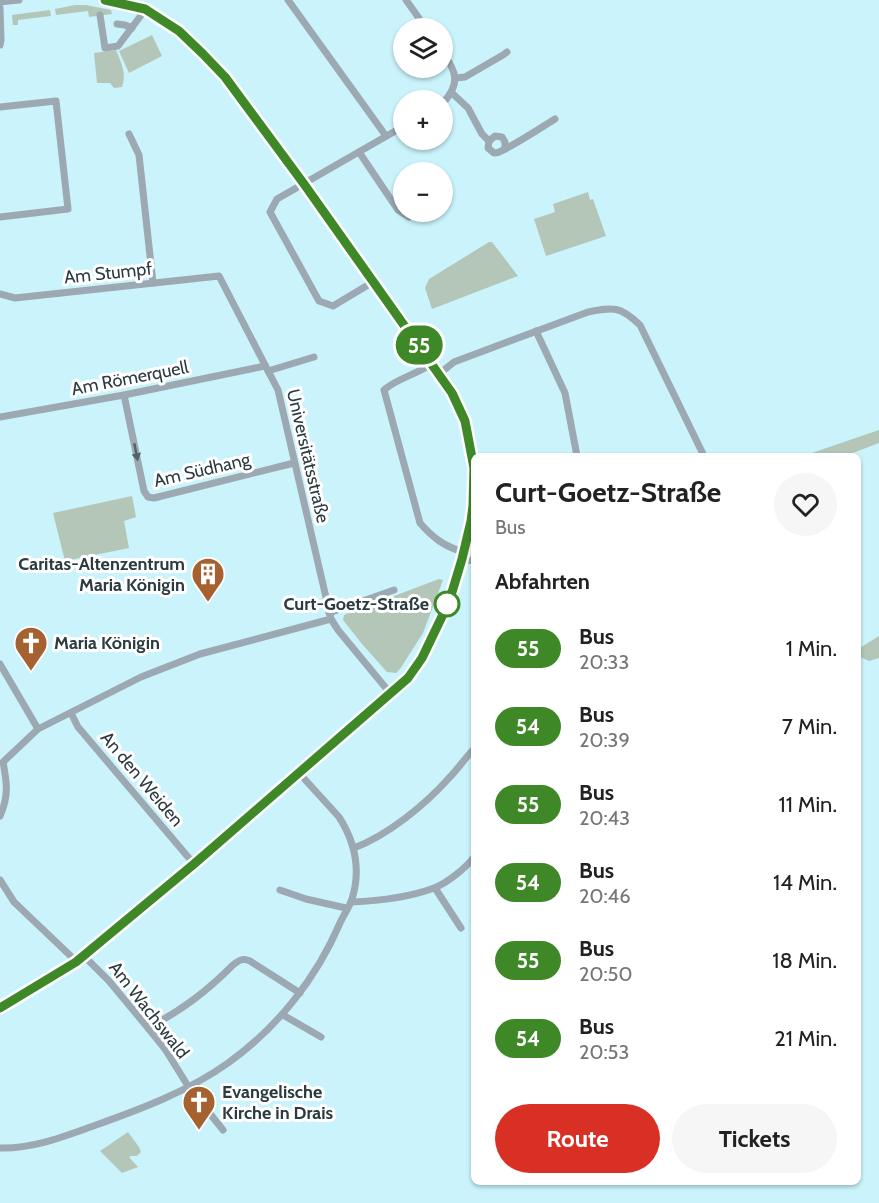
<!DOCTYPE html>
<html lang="de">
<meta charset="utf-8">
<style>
body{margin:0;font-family:Cabin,sans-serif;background:#f6f6f6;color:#222;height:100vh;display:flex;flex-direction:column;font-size:22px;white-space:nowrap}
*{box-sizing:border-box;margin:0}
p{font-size:20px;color:#767676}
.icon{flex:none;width:33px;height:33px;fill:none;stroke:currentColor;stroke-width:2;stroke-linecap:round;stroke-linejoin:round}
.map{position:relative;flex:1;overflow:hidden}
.details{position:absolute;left:471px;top:453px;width:390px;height:732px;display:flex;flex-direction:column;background:#fff;border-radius:9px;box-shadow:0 2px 4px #0004}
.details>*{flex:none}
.badge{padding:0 12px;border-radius:20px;font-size:21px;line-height:39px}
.tools{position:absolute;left:393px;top:18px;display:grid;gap:12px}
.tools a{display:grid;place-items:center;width:60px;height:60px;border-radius:50%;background:#fff;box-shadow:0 2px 4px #0004;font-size:30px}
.map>.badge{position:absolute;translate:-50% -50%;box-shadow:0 0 0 3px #fff}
h2{padding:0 24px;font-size:22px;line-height:54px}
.round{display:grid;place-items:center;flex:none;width:63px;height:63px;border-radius:32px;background:#f6f6f6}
.headline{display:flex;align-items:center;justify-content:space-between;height:102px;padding:0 24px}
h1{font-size:28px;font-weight:700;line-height:45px}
.button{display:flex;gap:12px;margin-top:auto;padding:12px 24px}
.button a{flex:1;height:69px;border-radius:36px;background:#d93025;color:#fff;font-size:24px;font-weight:700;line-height:69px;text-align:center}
.button a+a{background:#f6f6f6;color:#222}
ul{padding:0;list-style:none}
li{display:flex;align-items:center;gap:18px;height:78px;padding:0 24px}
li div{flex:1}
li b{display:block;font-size:22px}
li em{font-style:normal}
li .badge{min-width:66px;font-weight:700;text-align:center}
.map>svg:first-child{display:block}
.green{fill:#b4c6b7}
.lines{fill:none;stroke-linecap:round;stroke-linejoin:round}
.minor{stroke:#9ca8b2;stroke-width:7}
.oneway{fill:#536167}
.line-casing{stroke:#fff;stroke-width:14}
.line{stroke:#3f8827;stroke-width:9}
.stop-dot{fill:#fff;stroke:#3f8827;stroke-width:3}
.labels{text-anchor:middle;stroke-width:6;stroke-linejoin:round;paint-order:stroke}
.street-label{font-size:18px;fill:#2b3b3f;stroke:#fff}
.poi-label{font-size:18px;font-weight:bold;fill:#2b3b3f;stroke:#fff;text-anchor:start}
.stop-label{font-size:18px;font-weight:bold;fill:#2b3b3f;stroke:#fff;text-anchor:end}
</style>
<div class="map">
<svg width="879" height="1203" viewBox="0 0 879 1203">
<rect width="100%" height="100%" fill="#caf3fc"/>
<!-- green -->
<g class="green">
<polygon points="75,5 86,5 111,10 112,14 89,17 88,11 56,15 55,9"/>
<polygon points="50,10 51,16 18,20 18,25 13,25 12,15"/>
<polygon points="152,35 162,56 129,73 119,51"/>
<path d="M116,50C121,62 127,74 122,87L114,88L110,83H97L94,53Z"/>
<polygon points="588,192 590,200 593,199 606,236 546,256 534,219 555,212 553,204"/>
<polygon points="489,242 492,242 518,276 432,309 425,288 429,279"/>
<polygon points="879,430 879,443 845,456 803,456"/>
<polygon points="132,496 136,517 124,521 129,548 65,561 53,513"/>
<polygon points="439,579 443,580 423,633 400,669 396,673 387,672 362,644 343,620 344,615"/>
<polygon points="879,636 879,658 869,661 858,656 858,649"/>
<polygon points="128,1132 139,1147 141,1152 137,1156 131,1156 129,1157 138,1167 122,1173 100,1151"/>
</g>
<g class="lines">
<!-- minor -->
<g class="minor">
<polyline points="288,0 386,136"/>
<polyline points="406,0 426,28"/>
<polyline points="0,2 19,0"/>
<polyline points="0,8 1,40 0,45"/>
<polyline points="100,15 105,48 118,46 145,10"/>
<polyline points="117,24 125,25 132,28"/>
<path d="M442,51C457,72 461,84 442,104"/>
<polyline points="456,78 465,77 503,55 507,52"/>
<path d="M452,93L468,108L482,134L489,141L488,148L494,153C501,153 502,150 507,148C524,139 539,129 555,119"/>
<polyline points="0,107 56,101 68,209 0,217"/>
<polyline points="129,134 139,155 153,283"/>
<polyline points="489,141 495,136 502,137 505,142 505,149"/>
<polyline points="359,152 398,210 409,217"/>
<polyline points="373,282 333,306 319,301 270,212 277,199 404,126"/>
<polyline points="0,294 15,298 219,276 278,390 331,619 338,630 390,693"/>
<polyline points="536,331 565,393 577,456"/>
<path d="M432,363C417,375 399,377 384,390L420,523C433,538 445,547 464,552"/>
<polyline points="268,371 314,357"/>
<path d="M439,374L454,362L588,312C614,307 620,306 640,325L704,456"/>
<polyline points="124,395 144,491 148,497 154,498 294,463"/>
<polyline points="0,417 124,395 265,366"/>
<polyline points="462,559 474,561"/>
<polyline points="329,613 394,590"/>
<polyline points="0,664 38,729"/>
<polyline points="71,713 78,727 194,864"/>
<path d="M0,816C9,796 7,783 3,762L38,729L141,677L200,654L331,619"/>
<path d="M354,848C388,835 425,805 449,778C458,769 465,758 474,749"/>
<polyline points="0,880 14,902 77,962"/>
<polyline points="435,888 461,928"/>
<polyline points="280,890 306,899 346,908"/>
<path d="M351,902C377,901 410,897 434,888C447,883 466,868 474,857"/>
<polyline points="84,956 109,981 148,1028 165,1049 188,1086 223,1130"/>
<polyline points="0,1008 77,962 194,864 408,678 422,659 449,602 462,559 471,521 474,468 465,421 451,393 304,184 225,77 203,54 179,31 145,10 105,0"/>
<polyline points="283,1015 321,1037"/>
<path d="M148,1028C182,1010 206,992 233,965C239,960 243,958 250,961L300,993"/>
<path d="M0,1148C33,1149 65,1136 96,1125C141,1109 189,1091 228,1063C277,1028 316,979 340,923C343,916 350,906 352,899C361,870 355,842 339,817L299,773"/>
</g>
</g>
<!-- one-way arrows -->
<defs><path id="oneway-solid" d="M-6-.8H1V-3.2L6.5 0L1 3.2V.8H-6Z" transform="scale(1.5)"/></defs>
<use class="oneway" href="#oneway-solid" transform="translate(136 452) rotate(79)"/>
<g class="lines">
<!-- line casing -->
<g class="line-casing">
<polyline id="line" points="0,1008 76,962 194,864 408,678 422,658 449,602 462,559 471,521 473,506 474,468 465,421 452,393 304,184 225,77 203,54 179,31 145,9 105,0"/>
</g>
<!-- line -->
<use href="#line" class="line"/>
</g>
<!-- icons -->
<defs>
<g id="building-pin" transform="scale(1.725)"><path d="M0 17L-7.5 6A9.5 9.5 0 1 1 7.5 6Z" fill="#a56230" stroke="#fff"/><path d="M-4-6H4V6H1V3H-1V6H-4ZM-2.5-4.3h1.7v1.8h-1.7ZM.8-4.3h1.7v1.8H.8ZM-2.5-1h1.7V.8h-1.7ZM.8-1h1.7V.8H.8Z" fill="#fff"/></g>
<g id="church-pin" transform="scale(1.725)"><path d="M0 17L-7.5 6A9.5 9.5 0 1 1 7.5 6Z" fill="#a56230" stroke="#fff"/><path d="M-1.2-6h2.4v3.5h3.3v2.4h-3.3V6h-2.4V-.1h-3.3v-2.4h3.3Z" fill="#fff"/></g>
</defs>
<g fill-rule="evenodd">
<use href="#building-pin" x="208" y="574"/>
<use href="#church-pin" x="31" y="643"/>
<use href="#church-pin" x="199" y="1102"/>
</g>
<!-- markers -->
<circle class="stop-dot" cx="447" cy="604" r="12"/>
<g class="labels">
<!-- street labels -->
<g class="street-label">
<text transform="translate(108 273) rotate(-6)" y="6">Am Stumpf</text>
<text transform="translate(130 378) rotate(-11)" y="6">Am Römerquell</text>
<text transform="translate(308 456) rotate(77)" y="6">Universitätsstraße</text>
<text transform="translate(202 470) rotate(-13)" y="6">Am Südhang</text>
<text transform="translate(142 779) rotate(50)" y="6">An den Weiden</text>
<text transform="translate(149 1010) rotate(52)" y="6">Am Wachswald</text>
</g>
<!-- poi labels -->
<g class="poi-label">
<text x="185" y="570" text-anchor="end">Caritas-Altenzentrum<tspan x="185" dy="21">Maria Königin</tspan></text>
<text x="54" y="649">Maria Königin</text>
<text x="222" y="1098">Evangelische<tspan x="222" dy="21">Kirche in Drais</tspan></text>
</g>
<!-- stop labels -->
<g class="stop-label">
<text x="429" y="610">Curt-Goetz-Straße</text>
</g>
</g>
</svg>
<div class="tools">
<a><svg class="icon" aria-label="layers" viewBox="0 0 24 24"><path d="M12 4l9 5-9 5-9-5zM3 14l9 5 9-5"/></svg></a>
<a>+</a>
<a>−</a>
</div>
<b class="badge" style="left:419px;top:345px;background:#3f8827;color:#fff">55</b>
<section class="details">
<div class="headline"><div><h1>Curt-Goetz-Straße</h1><p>Bus</p></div><a class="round"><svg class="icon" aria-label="heart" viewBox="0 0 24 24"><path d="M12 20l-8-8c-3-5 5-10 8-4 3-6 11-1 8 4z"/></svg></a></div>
<h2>Abfahrten</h2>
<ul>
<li><span class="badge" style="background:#3f8827;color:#fff">55</span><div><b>Bus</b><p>20:33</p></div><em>1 Min.</em></li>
<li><span class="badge" style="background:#3f8827;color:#fff">54</span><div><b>Bus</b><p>20:39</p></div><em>7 Min.</em></li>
<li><span class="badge" style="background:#3f8827;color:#fff">55</span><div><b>Bus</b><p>20:43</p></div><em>11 Min.</em></li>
<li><span class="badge" style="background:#3f8827;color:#fff">54</span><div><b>Bus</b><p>20:46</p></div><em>14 Min.</em></li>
<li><span class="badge" style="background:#3f8827;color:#fff">55</span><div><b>Bus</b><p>20:50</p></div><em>18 Min.</em></li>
<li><span class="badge" style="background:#3f8827;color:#fff">54</span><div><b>Bus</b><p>20:53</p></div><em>21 Min.</em></li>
</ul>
<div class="button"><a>Route</a><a>Tickets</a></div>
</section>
</div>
